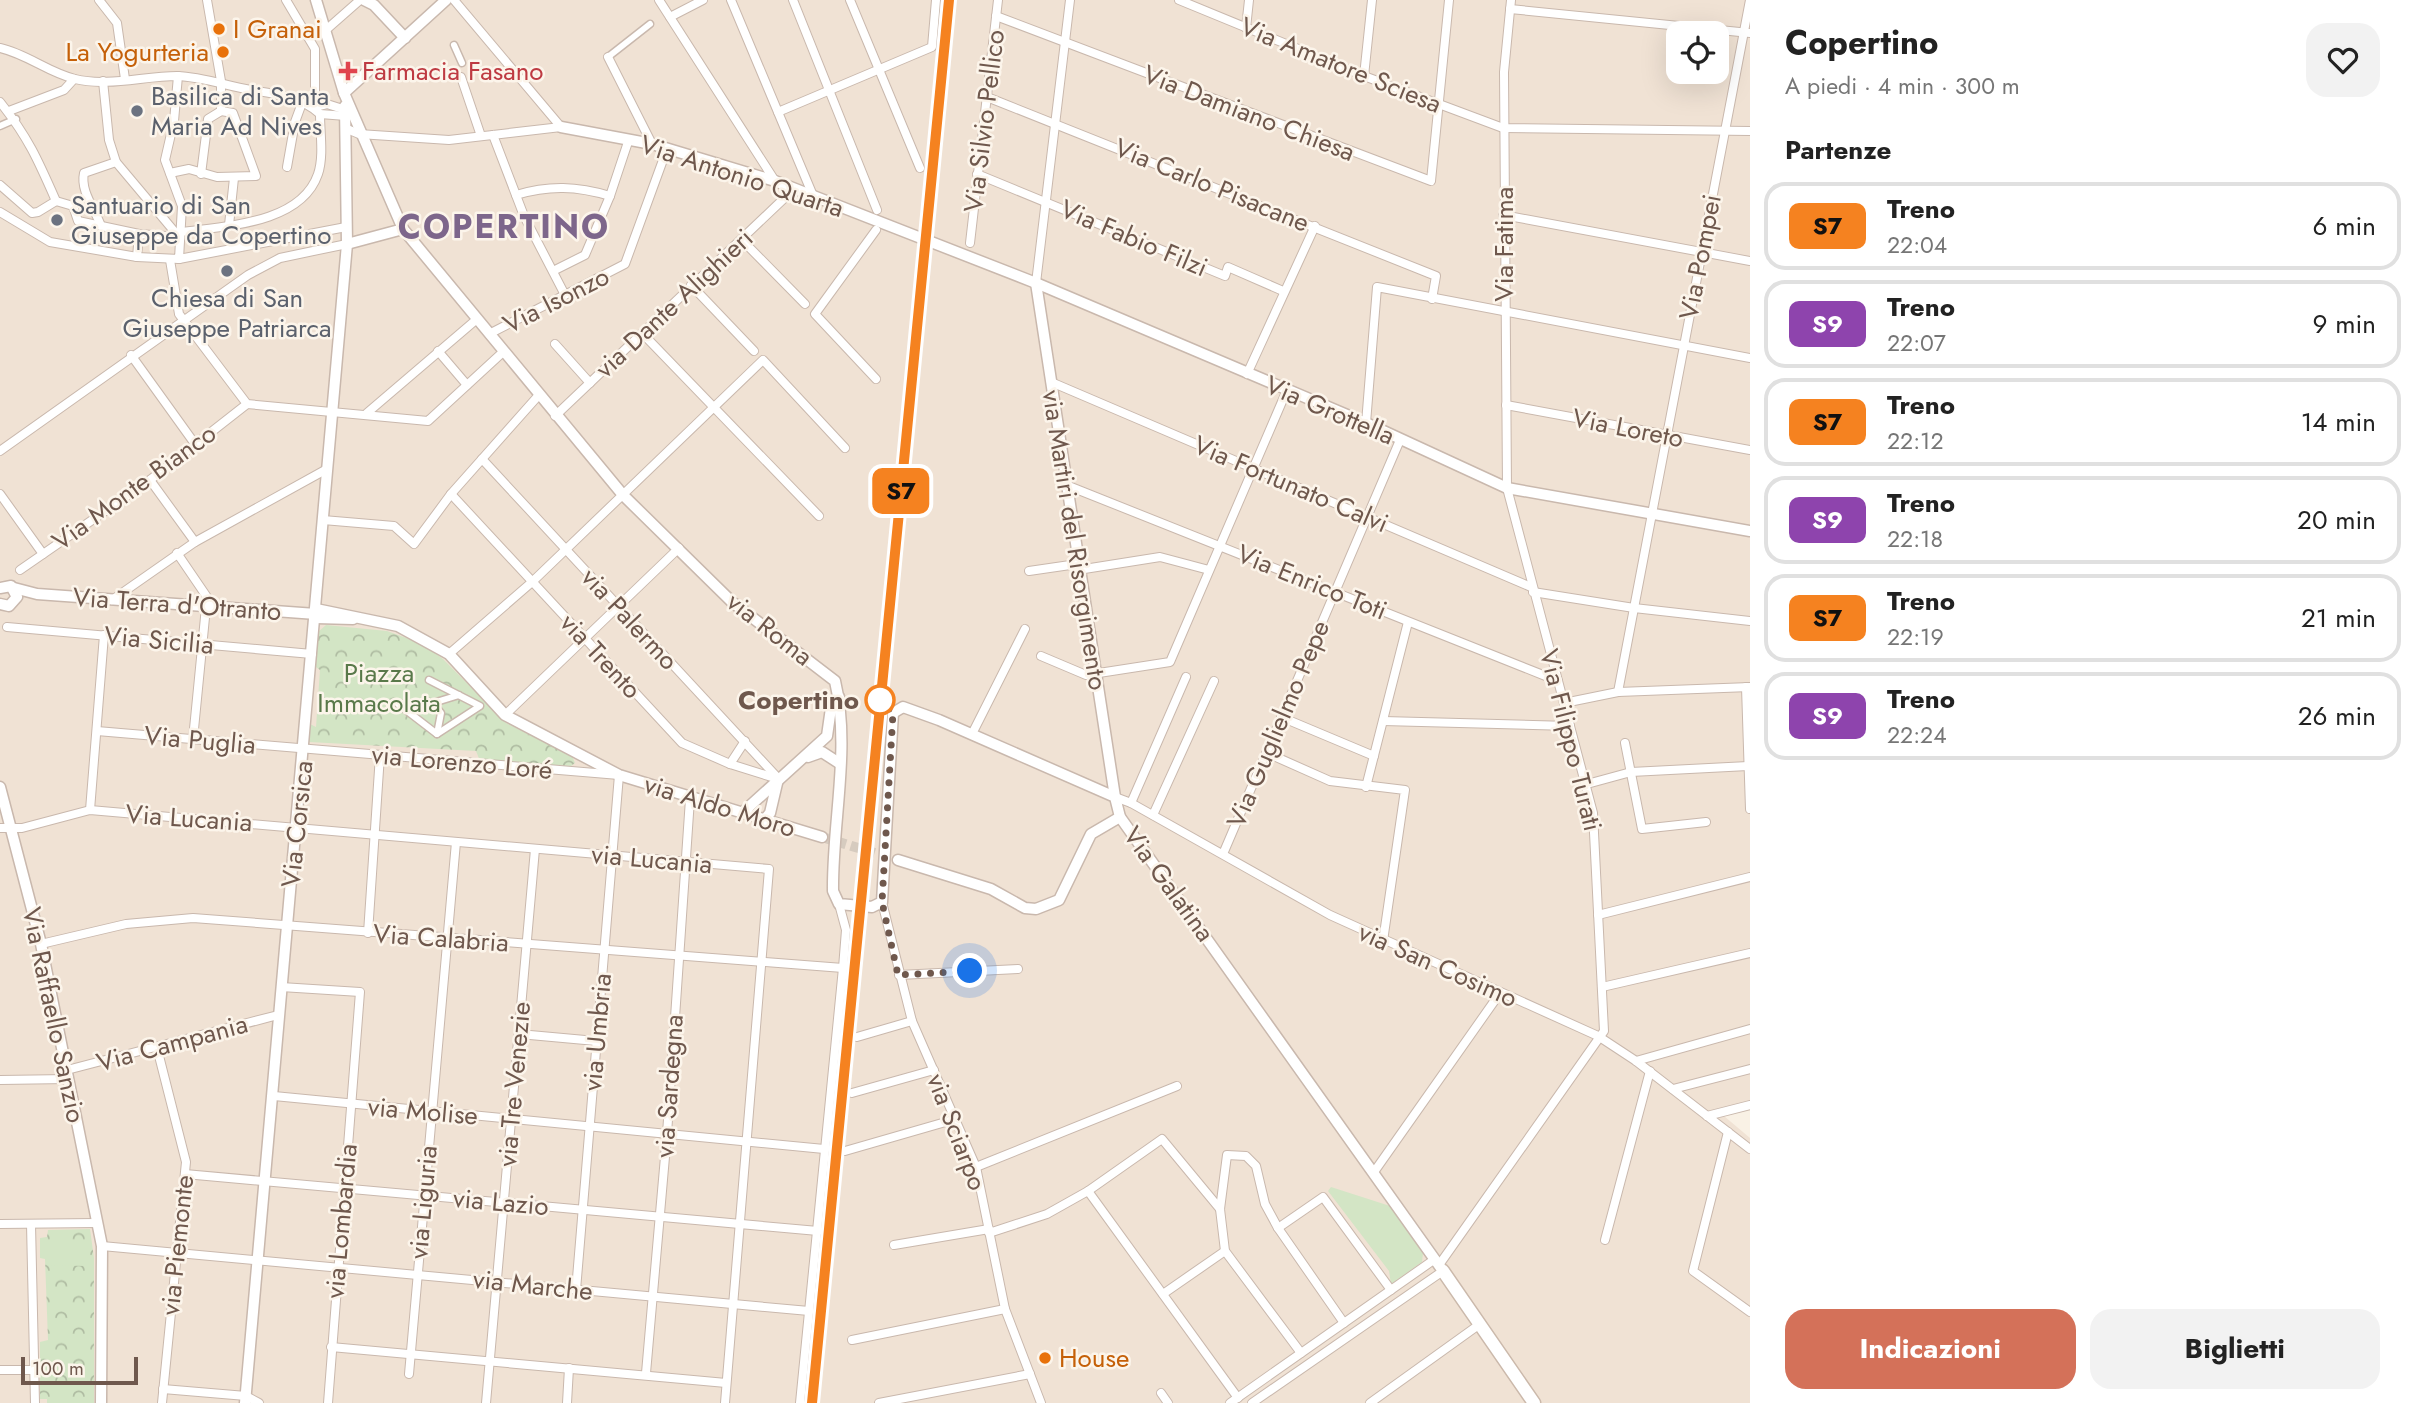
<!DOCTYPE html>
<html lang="it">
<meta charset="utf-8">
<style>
body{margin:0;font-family:Jost,sans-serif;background:#f2f2f2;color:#222;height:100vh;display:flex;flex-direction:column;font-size:26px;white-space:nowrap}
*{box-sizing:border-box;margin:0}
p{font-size:23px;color:#767676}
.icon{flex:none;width:38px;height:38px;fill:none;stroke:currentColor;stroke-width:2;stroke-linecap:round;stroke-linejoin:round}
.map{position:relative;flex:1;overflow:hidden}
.drawer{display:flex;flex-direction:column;background:#fff;width:665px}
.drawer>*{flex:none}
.badge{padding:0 14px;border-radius:10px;font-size:24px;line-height:46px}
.fabs{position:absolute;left:1666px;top:21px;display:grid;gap:14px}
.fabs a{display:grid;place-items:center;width:63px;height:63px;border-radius:14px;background:#fff;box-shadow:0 7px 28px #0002;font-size:35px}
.scale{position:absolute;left:21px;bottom:18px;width:117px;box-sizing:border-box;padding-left:7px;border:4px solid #6f584d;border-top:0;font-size:19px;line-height:24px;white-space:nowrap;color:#6f584d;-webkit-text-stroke:5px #fcf5eb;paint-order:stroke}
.you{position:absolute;width:35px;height:35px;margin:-18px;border:5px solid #fff;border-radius:50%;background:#1a73e8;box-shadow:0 0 0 10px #1a73e833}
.map>.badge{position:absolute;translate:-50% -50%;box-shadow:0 0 0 4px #fff}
h2{padding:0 35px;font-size:26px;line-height:63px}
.round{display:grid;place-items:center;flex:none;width:74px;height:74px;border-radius:21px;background:#f2f2f2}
.head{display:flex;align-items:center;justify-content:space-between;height:119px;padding:0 35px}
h1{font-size:33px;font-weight:700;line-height:52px}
.cta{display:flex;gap:14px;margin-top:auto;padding:14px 35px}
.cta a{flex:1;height:80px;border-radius:21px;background:#d47159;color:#fff;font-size:28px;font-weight:700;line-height:80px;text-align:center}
.cta a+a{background:#f2f2f2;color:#222}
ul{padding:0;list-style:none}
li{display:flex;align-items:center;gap:21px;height:88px;margin:0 14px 10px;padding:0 21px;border:4px solid #e0e0e0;border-radius:21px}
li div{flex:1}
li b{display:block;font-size:26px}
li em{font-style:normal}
li .badge{min-width:77px;font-weight:700;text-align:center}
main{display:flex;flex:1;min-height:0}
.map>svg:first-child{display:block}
.residential{fill:#f0e2d4;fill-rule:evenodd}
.park{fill:url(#park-crowns)}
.pitch{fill:#d3e5c5}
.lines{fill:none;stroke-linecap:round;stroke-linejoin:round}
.tertiary-tunnel{stroke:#d6cbbf;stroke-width:10;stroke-dasharray:10 5;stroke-linecap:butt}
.pedestrian-casing{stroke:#c9b8ad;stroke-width:9}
.minor-casing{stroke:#c9b8ad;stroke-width:10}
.tertiary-casing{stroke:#c9b8ad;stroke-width:13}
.secondary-casing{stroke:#cbb9ab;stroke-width:15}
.pedestrian{stroke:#fff;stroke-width:6}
.minor{stroke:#fff;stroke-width:8}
.tertiary{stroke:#fff;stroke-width:10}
.secondary{stroke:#fff;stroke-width:12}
.rail{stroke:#b3a5c1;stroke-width:2.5;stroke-dasharray:10 7;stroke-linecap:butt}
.line-casing{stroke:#fff;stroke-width:16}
.line{stroke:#f58220;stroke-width:10}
.walk{stroke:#6f584d;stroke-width:7;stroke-dasharray:0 12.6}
.food-dot{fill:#e8710a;stroke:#fcf5eb;stroke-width:2.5}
.health-dot{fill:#e0444e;stroke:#fcf5eb;stroke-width:2.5}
.worship-dot{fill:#6b7280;stroke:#fcf5eb;stroke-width:2.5}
.stop-dot{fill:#fff;stroke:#f58220;stroke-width:3.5}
.labels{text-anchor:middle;stroke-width:5;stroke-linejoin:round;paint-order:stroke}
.food-label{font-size:26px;fill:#c56008;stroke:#fcf5eb;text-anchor:start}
.street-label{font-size:26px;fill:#6f584d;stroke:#fcf5eb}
.health-label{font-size:26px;fill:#be3a42;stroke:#fcf5eb;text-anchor:start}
.worship-label{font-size:26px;fill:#5b616d;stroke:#fcf5eb;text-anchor:start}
.park-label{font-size:26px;fill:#59794a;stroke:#fcf5eb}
.stop-label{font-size:26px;font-weight:bold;fill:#6f584d;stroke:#fcf5eb;text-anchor:end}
.district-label{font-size:33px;font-weight:bold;letter-spacing:2px;fill:#7d668b;stroke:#fcf5eb}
</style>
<main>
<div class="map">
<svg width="1750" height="1403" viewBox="0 0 1750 1403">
<defs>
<pattern id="park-crowns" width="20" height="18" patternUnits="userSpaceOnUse" patternTransform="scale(1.75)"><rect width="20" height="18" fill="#d3e5c5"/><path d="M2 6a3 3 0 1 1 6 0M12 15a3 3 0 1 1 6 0" fill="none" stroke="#afbca2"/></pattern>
</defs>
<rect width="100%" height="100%" fill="#f9f1e5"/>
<!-- residential -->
<path class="residential" d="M0,0H1750V1109L1724,1116L1750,1138V1403H0ZM1678,33H1717V72H1678Z"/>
<!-- park -->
<g class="park">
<polygon points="326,625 387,631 423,644 443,659 506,723 572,756 575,763 571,766 480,761 476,751 309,742 310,724 316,727 320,670 316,667 318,632"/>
<polygon points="90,1229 94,1258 94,1403 47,1403 47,1399 40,1399 40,1342 48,1340 45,1259 40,1258 40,1238 47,1237 48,1230"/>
</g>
<!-- pitch -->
<g class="pitch">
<polygon points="1331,1187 1390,1206 1423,1253 1422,1262 1391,1284 1389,1271 1328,1191"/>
<polygon points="49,1244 85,1244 85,1266 49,1265"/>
</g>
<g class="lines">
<!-- tertiary-tunnel -->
<polyline class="tertiary-tunnel" points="822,837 898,860"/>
<!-- pedestrian casing -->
<g class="pedestrian-casing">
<g id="pedestrian">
<polyline points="454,45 462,63"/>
<polyline points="608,57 650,24"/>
<polyline points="0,126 16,119"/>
<polyline points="429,680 480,706 437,734 398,704 433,703 459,695"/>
<polyline points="433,703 441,713 437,734"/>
</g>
</g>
<!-- minor casing -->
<g class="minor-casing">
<g id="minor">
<polyline points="99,0 117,23 125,79"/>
<polyline points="286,0 315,49 315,107"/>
<polyline points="454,0 561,127"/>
<polyline points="659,0 775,181"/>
<polyline points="731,0 814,198"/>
<polyline points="793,0 877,210"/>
<polyline points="850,0 920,168"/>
<polyline points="1179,0 1364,76 1503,128 1750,131"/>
<polyline points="1510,9 1750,33"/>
<polyline points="996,16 1431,181 1449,0"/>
<polyline points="670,17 703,0"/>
<polyline points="1246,28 1249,0"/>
<polyline points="327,29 360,0"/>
<path d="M0,48C27,54 49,73 75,79C107,87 144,76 177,76C204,77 226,86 251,90C276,94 302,97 320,114L346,116"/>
<polyline points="608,57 652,144"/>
<polyline points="178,76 174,121 165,160 182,206 179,259 137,257 139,234 179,237"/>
<polyline points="1364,76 1372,0"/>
<polyline points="461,77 481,136"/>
<polyline points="103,81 109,140 116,162 179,237"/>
<polyline points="987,97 1436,276 1432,299"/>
<path d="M0,102C28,137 38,160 56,201L73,206L78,221L139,234"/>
<polyline points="315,107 327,104 349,111"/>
<polyline points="9,111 64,90 74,79"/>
<polyline points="778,112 932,47 936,0"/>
<polyline points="347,129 359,134 449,140 561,127"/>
<polyline points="493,135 524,216 565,295"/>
<polyline points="287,167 295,122 302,103"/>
<polyline points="170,173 189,169 217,177 256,176 233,113 221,111 221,81 207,0"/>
<polyline points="201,174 208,119 221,111"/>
<polyline points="977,174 1225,276 1228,267 1283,291"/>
<polyline points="0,185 32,213 38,212 56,201"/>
<path d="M516,195C549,185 577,186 610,196"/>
<polyline points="0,212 50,242 137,257"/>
<polyline points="1503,215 1750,261"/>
<polyline points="229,225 234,178"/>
<path d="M101,226C95,209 80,191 84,173L116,162"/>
<polyline points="876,230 815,314 876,379"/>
<path d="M181,232C225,226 301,224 318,174C324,156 320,133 320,114"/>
<polyline points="742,240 805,304"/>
<polyline points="970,243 998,0"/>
<polyline points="179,259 346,227"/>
<polyline points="170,260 179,314 247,404 428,421 503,352"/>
<polyline points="553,271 585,255 610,196 629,139"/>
<polyline points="1036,283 1070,0"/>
<polyline points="691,285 754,351"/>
<polyline points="642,333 819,516"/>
<polyline points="489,334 625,264 667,149"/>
<polyline points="555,344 590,383"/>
<polyline points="438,351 467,385"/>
<polyline points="131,355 195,444"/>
<polyline points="1247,374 1315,226"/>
<polyline points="1051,382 1531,587"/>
<polyline points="1506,405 1750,450"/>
<polyline points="367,413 477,319"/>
<polyline points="555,416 794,189"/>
<polyline points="1366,423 1377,287 1750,358"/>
<polyline points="0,451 248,275 280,258 347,244"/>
<polyline points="482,459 776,776"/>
<polyline points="150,480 195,542"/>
<polyline points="1066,485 1558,681"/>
<polyline points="0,494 43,554"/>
<polyline points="451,494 682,743 730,764 778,779"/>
<polyline points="323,520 394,526 414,544 451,494 538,396"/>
<polyline points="177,553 207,597 193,739"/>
<polyline points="20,570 150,480 247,404"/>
<polyline points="1078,570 1160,557 1209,570"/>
<polyline points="1029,571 1077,564"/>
<polyline points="1533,592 1634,608 1750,621"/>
<polyline points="112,600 195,542 327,469"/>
<polyline points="7,627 312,654"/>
<polyline points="449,654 532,582 763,360 845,448"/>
<polyline points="1041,656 1086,675 1170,662 1287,390"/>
<polyline points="1746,687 1750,809"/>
<polyline points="1618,692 1750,0"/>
<polyline points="1564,703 1618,692 1750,687"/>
<polyline points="505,715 679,548"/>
<polyline points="1281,717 1374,756"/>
<polyline points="1383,721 1570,726"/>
<polyline points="97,731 619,775 576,1290"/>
<polyline points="972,734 1025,629"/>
<polyline points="1625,743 1642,829 1706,822"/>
<polyline points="1267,753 1330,781 1405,790 1383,941"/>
<polyline points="730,764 745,741"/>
<polyline points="1587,784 1631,772 1748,766"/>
<polyline points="1366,787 1408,622"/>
<polyline points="1115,797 1131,803 1330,915 1598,1036 1636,1061 1750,1149"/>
<polyline points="1131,803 1186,677"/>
<polyline points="90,810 104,635"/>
<polyline points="1153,815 1214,681"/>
<polyline points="0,828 22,828 90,810 769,869 725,1403"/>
<polyline points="1223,854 1400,440"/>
<polyline points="882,902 912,1021 976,1167 1005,1309 1041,1403"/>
<polyline points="1598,915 1750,877"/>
<polyline points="368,933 380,755"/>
<polyline points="41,944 126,924 193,918 843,968"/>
<polyline points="899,975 1018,969"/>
<polyline points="281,987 360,992 328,1403"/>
<polyline points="1602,987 1750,953"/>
<polyline points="519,1034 596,1041"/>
<polyline points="857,1037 912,1021"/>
<polyline points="157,1048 186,1162 162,1403"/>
<polyline points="1636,1061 1750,1029"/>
<polyline points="67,1070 278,1015"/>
<polyline points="0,1080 68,1079"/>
<polyline points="1673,1089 1750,1069"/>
<polyline points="852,1093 934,1070"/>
<polyline points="274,1096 824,1149"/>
<polyline points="1707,1116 1750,1105"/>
<polyline points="1728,1132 1693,1271 1750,1312"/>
<polyline points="845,1151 956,1119"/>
<polyline points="976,1167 1177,1086"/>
<polyline points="1374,1172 1500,993"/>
<polyline points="185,1174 818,1231"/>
<polyline points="1088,1191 1238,1398"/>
<polyline points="0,1224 97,1223"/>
<polyline points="31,1224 35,1403"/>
<polyline points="1278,1228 1323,1197 1391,1290"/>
<polyline points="989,1233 1047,1214 1088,1191 1162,1139 1220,1209"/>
<polyline points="1605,1240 1650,1071"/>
<polyline points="894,1245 989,1229"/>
<polyline points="102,1246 809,1311"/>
<polyline points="1439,1265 1604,1031 1593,813 1507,488 1504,72 1511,0"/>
<polyline points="1163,1294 1225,1251"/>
<polyline points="852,1340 1005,1309"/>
<polyline points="331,1347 726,1383"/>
<polyline points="1301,1353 1225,1251 1220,1209 1227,1155 1246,1156 1256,1166 1265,1204 1278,1228 1344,1323"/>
<polyline points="0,1370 35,1370"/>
<polyline points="646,1373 667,1134 690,799"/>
<polyline points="409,1374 456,842"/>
<polyline points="163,1389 246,1396 259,1403"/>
<polyline points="1161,1393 1168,1403"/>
<polyline points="486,1403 535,849"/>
<polyline points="567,1403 569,1368"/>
<polyline points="800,1403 843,968 846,930 839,904"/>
<polyline points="879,1403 1030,1374"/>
<polyline points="1230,1403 1435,1259"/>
<polyline points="1252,1403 1443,1271"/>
<polyline points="1370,1403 1480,1324"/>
</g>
</g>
<!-- tertiary casing -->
<g class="tertiary-casing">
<g id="tertiary">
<path d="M316,0L344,93L403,229L623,495L732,602L835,681C851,748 832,823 833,891L839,904L872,907L882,902L893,713L903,707L939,720L1115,797L1120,817L1443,1271"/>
<polyline points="364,0 374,5 405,38"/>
<polyline points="344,93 446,0"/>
<polyline points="561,127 652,144 775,181 1036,283 1366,423 1507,488 1750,531"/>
<polyline points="347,244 403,229"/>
<polyline points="1036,283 1115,797"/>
<polyline points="0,588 11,586 17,597 9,606 0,604"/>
<polyline points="14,588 37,594 316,614"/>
<polyline points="316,609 398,626 449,654 505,715 619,775 822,837"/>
<polyline points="316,618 353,619"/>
<polyline points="808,757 822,752 839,763"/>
<polyline points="0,787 41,944 102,1246 101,1403"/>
<polyline points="742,813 827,736 831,708 839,697"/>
<polyline points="764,820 770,813 778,779"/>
<polyline points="898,860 991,889 1025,908 1036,909 1059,900 1091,834 1120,817"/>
<polyline points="245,1403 347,244 345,106"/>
</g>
</g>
<!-- secondary casing -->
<g class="secondary-casing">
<polyline id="secondary" points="1443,1271 1534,1403"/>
</g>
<!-- pedestrian -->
<use href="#pedestrian" class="pedestrian"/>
<!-- minor -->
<use href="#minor" class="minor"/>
<!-- tertiary -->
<use href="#tertiary" class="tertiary"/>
<!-- secondary -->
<use href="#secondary" class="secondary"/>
<!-- rail -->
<polyline class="rail" points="812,1403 949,0"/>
</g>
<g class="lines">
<!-- line casing -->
<g class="line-casing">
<polyline id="line" points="812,1403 949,0"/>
</g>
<!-- line -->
<use href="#line" class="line"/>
<!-- walk -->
<polyline class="walk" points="880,700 893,713 882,902 898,975 970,971"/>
</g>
<!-- markers -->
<g class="food-dot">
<circle cx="219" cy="29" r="7"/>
<circle cx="223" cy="52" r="7"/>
<circle cx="1045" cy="1358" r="7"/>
</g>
<path class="health-dot" d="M344.5 60.5h7v7h7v7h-7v7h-7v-7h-7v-7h7z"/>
<g class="worship-dot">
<circle cx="137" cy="111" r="7"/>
<circle cx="57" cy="220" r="7"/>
<circle cx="227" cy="271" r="7"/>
</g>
<circle class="stop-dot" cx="880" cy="700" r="14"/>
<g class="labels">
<!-- food labels -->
<g class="food-label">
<text x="233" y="38">I Granai</text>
<text x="209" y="61" text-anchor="end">La Yogurteria</text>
<text x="1059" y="1367">House</text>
</g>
<!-- street labels -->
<g class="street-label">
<text transform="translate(1341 65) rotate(22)" y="9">Via Amatore Sciesa</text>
<text transform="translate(1249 113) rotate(21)" y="9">Via Damiano Chiesa</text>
<text transform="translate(984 121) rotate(-83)" y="9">Via Silvio Pellico</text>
<text transform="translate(742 176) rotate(18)" y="9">Via Antonio Quarta</text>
<text transform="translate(1212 185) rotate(22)" y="9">Via Carlo Pisacane</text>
<text transform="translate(1134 238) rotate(23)" y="9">Via Fabio Filzi</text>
<text transform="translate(1504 244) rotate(-90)" y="9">Via Fatima</text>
<text transform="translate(1700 257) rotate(-79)" y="9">Via Pompei</text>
<text transform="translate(556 300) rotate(-27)" y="9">Via Isonzo</text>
<text transform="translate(674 303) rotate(-43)" y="9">via Dante Alighieri</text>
<text transform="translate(1330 410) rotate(23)" y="9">Via Grottella</text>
<text transform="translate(1628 428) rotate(11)" y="9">Via Loreto</text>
<text transform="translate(1291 484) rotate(23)" y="9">Via Fortunato Calvi</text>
<text transform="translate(134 487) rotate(-36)" y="9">Via Monte Bianco</text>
<text transform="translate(1075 540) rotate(81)" y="9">via Martiri del Risorgimento</text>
<text transform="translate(1312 582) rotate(22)" y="9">Via Enrico Toti</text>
<text transform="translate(177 604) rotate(4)" y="9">Via Terra d'Otranto</text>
<text transform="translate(630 619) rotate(47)" y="9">via Palermo</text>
<text transform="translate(770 629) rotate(38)" y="9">via Roma</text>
<text transform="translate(159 640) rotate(5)" y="9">Via Sicilia</text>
<text transform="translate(601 656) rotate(47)" y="9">via Trento</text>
<text transform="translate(1278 724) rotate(-67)" y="9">Via Guglielmo Pepe</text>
<text transform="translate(200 740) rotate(5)" y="9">Via Puglia</text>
<text transform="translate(1571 740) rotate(76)" y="9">Via Filippo Turati</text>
<text transform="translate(462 762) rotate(5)" y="9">via Lorenzo Loré</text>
<text transform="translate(720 806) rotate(17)" y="9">via Aldo Moro</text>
<text transform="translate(189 818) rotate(4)" y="9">Via Lucania</text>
<text transform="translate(297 824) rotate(-84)" y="9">Via Corsica</text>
<text transform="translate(652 859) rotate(5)" y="9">via Lucania</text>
<text transform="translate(1169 884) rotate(54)" y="9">Via Galatina</text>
<text transform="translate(441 938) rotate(4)" y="9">Via Calabria</text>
<text transform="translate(1438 965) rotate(24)" y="9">via San Cosimo</text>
<text transform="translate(54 1015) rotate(78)" y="9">Via Raffaello Sanzio</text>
<text transform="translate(597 1032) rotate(-85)" y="9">via Umbria</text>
<text transform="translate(172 1043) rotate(-15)" y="9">Via Campania</text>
<text transform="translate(514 1084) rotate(-85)" y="9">via Tre Venezie</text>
<text transform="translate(669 1086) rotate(-86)" y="9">via Sardegna</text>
<text transform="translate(423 1111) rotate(5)" y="9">via Molise</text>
<text transform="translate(957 1132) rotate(69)" y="9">via Sciarpo</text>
<text transform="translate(423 1202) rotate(-85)" y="9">via Liguria</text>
<text transform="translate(501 1202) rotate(5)" y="9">via Lazio</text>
<text transform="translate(341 1221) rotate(-85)" y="9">via Lombardia</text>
<text transform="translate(177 1245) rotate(-84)" y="9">via Piemonte</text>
<text transform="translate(533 1285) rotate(6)" y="9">via Marche</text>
</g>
<!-- health labels -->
<g class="health-label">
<text x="362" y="80">Farmacia Fasano</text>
</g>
<!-- worship labels -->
<g class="worship-label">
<text x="151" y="105">Basilica di Santa<tspan x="151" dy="30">Maria Ad Nives</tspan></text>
<text x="71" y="214">Santuario di San<tspan x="71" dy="30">Giuseppe da Copertino</tspan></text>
<text x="227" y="307" text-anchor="middle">Chiesa di San<tspan x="227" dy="30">Giuseppe Patriarca</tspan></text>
</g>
<!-- park labels -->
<g class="park-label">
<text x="379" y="682">Piazza<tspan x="379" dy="30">Immacolata</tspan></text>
</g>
<!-- stop labels -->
<g class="stop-label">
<text x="859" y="709">Copertino</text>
</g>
<!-- district labels -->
<g class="district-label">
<text x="504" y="238">COPERTINO</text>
</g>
</g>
</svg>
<div class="fabs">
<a><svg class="icon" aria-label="locate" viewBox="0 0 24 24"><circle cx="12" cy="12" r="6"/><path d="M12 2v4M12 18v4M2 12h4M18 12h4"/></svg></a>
</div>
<div class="scale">100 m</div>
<div class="you" style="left:970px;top:971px"></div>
<b class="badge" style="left:901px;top:491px;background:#f58220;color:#111">S7</b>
</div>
<section class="drawer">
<div class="head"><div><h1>Copertino</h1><p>A piedi · 4 min · 300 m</p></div><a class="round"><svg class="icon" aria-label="heart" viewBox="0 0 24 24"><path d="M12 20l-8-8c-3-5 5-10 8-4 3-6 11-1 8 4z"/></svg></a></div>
<h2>Partenze</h2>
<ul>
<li><span class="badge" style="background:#f58220;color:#111">S7</span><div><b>Treno</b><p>22:04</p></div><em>6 min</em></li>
<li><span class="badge" style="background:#8e44ad;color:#fff">S9</span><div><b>Treno</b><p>22:07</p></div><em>9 min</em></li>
<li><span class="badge" style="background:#f58220;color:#111">S7</span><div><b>Treno</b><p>22:12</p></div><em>14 min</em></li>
<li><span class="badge" style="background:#8e44ad;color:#fff">S9</span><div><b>Treno</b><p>22:18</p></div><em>20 min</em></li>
<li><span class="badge" style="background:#f58220;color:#111">S7</span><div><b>Treno</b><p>22:19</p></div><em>21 min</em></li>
<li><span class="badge" style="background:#8e44ad;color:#fff">S9</span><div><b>Treno</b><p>22:24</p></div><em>26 min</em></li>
</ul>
<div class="cta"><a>Indicazioni</a><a>Biglietti</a></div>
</section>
</main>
